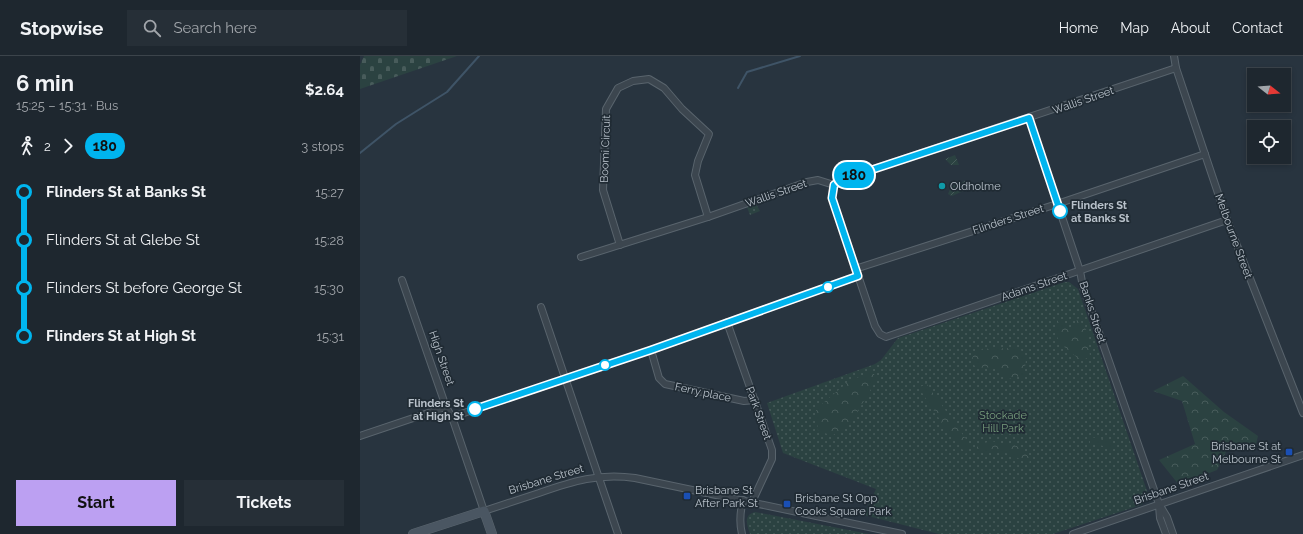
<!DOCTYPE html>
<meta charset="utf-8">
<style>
body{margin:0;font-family:Raleway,sans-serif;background:#262f37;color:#f1f3f6;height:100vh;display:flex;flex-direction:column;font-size:15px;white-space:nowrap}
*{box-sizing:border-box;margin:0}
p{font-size:13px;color:#a1a5aa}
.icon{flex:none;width:22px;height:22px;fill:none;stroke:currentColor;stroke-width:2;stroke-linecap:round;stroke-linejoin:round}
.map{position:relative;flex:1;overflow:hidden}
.panel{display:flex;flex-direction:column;background:#1e272f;width:360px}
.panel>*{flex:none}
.badge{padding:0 8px;border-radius:13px;font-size:14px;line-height:26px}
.needle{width:26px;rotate:107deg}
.controls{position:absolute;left:887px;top:12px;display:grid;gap:8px}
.controls a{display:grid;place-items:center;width:44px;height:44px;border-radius:0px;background:#1e272f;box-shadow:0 2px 6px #0003,0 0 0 1px #3c444b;font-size:20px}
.map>.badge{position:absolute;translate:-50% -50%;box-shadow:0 0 0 2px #fff}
.legs{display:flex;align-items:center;gap:6px;height:44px;padding:0 16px;font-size:13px}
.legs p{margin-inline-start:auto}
.headline{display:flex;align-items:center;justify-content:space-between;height:68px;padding:0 16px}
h1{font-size:22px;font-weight:700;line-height:30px}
.button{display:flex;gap:8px;margin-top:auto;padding:8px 16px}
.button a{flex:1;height:46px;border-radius:0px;background:#bca0f2;color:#111;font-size:16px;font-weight:700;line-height:46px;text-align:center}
.button a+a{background:#262f37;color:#f1f3f6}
ul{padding:0 16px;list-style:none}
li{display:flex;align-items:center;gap:14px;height:48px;font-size:15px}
li i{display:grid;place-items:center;width:6px;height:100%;margin:0 5px;background:currentColor}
li i::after{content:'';width:10px;height:10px;margin:-5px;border:3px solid;border-radius:50%;background:#1e272f}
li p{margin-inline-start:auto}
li:first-child i{background:linear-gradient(#0000 50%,currentColor 0)}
li:last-child i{background:linear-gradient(currentColor 50%,#0000 0)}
header{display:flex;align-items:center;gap:24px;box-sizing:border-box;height:56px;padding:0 20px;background:#1e272f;border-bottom:1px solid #3c444b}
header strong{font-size:19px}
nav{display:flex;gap:22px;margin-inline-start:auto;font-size:14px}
.search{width:280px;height:36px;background:#262f37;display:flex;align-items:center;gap:10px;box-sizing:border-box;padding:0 14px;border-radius:0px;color:#a1a5aa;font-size:15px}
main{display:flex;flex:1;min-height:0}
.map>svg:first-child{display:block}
.grass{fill:url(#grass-dots)}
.forest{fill:url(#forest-crowns)}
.cemetery{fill:url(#cemetery-stones)}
.garden{fill:url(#garden-furrows)}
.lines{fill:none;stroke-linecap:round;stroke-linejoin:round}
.stream{stroke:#3f5467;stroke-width:2}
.minor-casing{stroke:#59646d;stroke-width:8}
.secondary-casing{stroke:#59646d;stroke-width:10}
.minor{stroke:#3c464f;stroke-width:6}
.secondary{stroke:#4a5662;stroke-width:9}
.line-1-casing{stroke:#fff;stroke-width:9}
.line-1{stroke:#00b5ef;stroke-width:6}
.culture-dot{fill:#0f9aa8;stroke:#202b34;stroke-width:1.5}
.stop-1-dot{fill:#fff;stroke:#00b5ef;stroke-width:2}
.transit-dot{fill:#1a4fb4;stroke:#202b34;stroke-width:1.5}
.labels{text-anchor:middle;stroke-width:3.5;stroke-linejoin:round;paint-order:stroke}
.street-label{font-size:11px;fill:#b8c1ca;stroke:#202b34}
.poi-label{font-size:11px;fill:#b8c1ca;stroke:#202b34;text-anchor:start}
.stop-label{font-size:11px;font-weight:bold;fill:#b8c1ca;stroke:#202b34;text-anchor:start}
.park-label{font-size:11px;fill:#789e7d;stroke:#202b34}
</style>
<header>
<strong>Stopwise</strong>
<div class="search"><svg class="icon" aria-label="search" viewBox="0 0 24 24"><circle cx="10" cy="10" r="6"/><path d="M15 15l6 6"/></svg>Search here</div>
<nav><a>Home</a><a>Map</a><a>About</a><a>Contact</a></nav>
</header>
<main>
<section class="panel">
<div class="headline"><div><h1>6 min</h1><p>15:25 – 15:31 · Bus</p></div><b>$2.64</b></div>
<div class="legs"><svg class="icon" aria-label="walk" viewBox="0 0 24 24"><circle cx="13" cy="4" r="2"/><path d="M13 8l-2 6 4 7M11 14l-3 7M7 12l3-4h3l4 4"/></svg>2<svg class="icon" aria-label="forward" viewBox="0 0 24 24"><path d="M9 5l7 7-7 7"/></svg><b class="badge" style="background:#00b5ef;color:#111">180</b><p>3 stops</p></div>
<ul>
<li><i style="color:#00b5ef"></i><b>Flinders St at Banks St</b><p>15:27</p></li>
<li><i style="color:#00b5ef"></i><span>Flinders St at Glebe St</span><p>15:28</p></li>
<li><i style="color:#00b5ef"></i><span>Flinders St before George St</span><p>15:30</p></li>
<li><i style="color:#00b5ef"></i><b>Flinders St at High St</b><p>15:31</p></li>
</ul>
<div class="button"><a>Start</a><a>Tickets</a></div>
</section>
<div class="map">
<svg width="943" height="478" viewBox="0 0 943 478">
<defs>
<pattern id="grass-dots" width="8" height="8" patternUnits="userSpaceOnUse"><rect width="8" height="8" fill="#2b4241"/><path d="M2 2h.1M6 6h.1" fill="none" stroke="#485c5b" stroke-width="1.8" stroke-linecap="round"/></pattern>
<pattern id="forest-crowns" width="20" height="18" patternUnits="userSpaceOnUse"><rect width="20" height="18" fill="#2b4241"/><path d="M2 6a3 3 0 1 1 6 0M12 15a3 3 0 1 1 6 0" fill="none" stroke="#485c5b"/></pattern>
<pattern id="cemetery-stones" width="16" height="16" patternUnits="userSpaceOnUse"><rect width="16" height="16" fill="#2b4241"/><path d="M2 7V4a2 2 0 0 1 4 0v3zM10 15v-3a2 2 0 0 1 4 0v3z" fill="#485c5b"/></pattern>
<pattern id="garden-furrows" width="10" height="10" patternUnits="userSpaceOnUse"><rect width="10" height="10" fill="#2b4241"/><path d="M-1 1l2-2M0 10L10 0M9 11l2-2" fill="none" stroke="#485c5b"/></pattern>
</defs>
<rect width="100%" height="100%" fill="#28343f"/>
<!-- grass -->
<g class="grass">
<polygon points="396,148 400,155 390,159 387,151"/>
<polygon points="705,226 709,226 718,233 788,438 786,445 781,449 693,478 579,478 504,459 516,433 423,397 407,347 515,308 521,304 538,282"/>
<path d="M395,456L509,478H390C387,469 383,459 395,456Z"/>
</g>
<!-- forest -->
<g class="forest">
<path d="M718,262L727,275L730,300L722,305C707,293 690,285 698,263L711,276Z"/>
<polygon points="660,292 666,304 664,319 645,324 637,311 616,312 611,304 617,293"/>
<polygon points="512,315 517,323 492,365 472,380 458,374 456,353 488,326"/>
<polygon points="823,320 864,356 898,380 894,396 869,390 857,414 819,429 799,404 835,388 822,345 793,335"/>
<polygon points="566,327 608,386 606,398 584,370 559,332"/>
<polygon points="730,381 742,383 751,386 752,392 730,387"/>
<polygon points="631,385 657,390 670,402 669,409 651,398 633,395 614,397 618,389"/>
</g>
<!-- cemetery -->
<polygon class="cemetery" points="4,0 97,0 0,33 0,9"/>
<!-- garden -->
<g class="garden">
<polygon points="595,99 599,109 591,109 585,103"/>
<polygon points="605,125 608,133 592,140 588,138 591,131"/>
</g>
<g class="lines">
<!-- stream -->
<g class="stream">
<polyline points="378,32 387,16 440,0"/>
<polyline points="0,97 36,68 87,36 119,0"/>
</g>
<!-- minor casing -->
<g class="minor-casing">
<g id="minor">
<polyline points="814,0 816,12 867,164 943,357"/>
<polyline points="669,62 720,215 723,231 799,448 807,461 813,478"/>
<polyline points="474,129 472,142 515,270 520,278 526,281 867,164"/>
<polyline points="474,129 481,124 816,12"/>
<polyline points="260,189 243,134 246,53 258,32 273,25 289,23 304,32 322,53 349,78 338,105 335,119 348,161"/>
<polyline points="221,201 348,161 447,126 458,124 474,129"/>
<polyline points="495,213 697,148 845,98"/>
<path d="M42,224L86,351L92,361L124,455C142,449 161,443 179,437C213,425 239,417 275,422L542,478"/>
<polyline points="181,251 258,478"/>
<polyline points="367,266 412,394 412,403 392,446"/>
<polyline points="291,294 299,322 305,328 384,345 395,344"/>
<polyline points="92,361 291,294 498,220"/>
<polyline points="0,380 86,351"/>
<polyline points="799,450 800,462 806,478"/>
<path d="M382,478C379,466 380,456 383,444"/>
<polyline points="713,478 943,399"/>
</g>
</g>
<!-- secondary casing -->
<g class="secondary-casing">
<polyline id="secondary" points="53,478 124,455 132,478"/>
</g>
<!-- minor -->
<use href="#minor" class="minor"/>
<!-- secondary -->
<use href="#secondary" class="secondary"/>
</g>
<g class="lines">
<!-- line-1 casing -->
<g class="line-1-casing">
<polyline id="line-1" points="115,353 291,294 498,220 472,142 474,129 481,124 669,62 700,155"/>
</g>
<!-- line-1 -->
<use href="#line-1" class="line-1"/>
</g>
<!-- markers -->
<circle class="culture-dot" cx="582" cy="130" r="4"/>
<g class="stop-1-dot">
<circle cx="700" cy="155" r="7"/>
<circle cx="468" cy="231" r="5"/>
<circle cx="245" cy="309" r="5"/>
<circle cx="115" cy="353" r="7"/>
</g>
<g class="transit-dot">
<rect x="925" y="392" width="8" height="8" rx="2"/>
<rect x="323" y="436" width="8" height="8" rx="2"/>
<rect x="423" y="444" width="8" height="8" rx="2"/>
</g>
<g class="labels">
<!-- street labels -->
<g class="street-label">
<text transform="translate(723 44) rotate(-19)" y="4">Wallis Street</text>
<text transform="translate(245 93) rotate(-88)" y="4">Boomi Circuit</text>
<text transform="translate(416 137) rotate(-19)" y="4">Wallis Street</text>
<text transform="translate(648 163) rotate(-18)" y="4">Flinders Street</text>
<text transform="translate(874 180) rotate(70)" y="4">Melbourne Street</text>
<text transform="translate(674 230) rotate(-19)" y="4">Adams Street</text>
<text transform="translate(733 256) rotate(72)" y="4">Banks Street</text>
<text transform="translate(82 302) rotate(71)" y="4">High Street</text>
<text transform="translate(343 336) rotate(12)" y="4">Ferry place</text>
<text transform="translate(399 357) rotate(70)" y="4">Park Street</text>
<text transform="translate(186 423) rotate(-17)" y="4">Brisbane Street</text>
<text transform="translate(811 432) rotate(-19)" y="4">Brisbane Street</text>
</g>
<!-- poi labels -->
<g class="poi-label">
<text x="590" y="134">Oldholme</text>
<text x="921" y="394" text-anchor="end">Brisbane St at<tspan x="921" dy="13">Melbourne St</tspan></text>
<text x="335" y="438">Brisbane St<tspan x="335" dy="13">After Park St</tspan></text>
<text x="435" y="446">Brisbane St Opp<tspan x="435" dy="13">Cooks Square Park</tspan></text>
</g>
<!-- stop labels -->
<g class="stop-label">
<text x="711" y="153">Flinders St<tspan x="711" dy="13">at Banks St</tspan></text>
<text x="104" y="351" text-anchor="end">Flinders St<tspan x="104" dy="13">at High St</tspan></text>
</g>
<!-- park labels -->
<g class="park-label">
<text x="643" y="363">Stockade<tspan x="643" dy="13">Hill Park</tspan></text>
</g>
</g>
</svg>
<div class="controls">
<a><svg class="needle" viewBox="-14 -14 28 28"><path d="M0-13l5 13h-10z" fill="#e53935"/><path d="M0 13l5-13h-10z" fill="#a1a5aa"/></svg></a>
<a><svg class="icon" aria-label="locate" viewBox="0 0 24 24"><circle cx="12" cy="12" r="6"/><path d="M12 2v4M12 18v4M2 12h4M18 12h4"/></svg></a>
</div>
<b class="badge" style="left:494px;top:119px;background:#00b5ef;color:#111">180</b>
</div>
</main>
